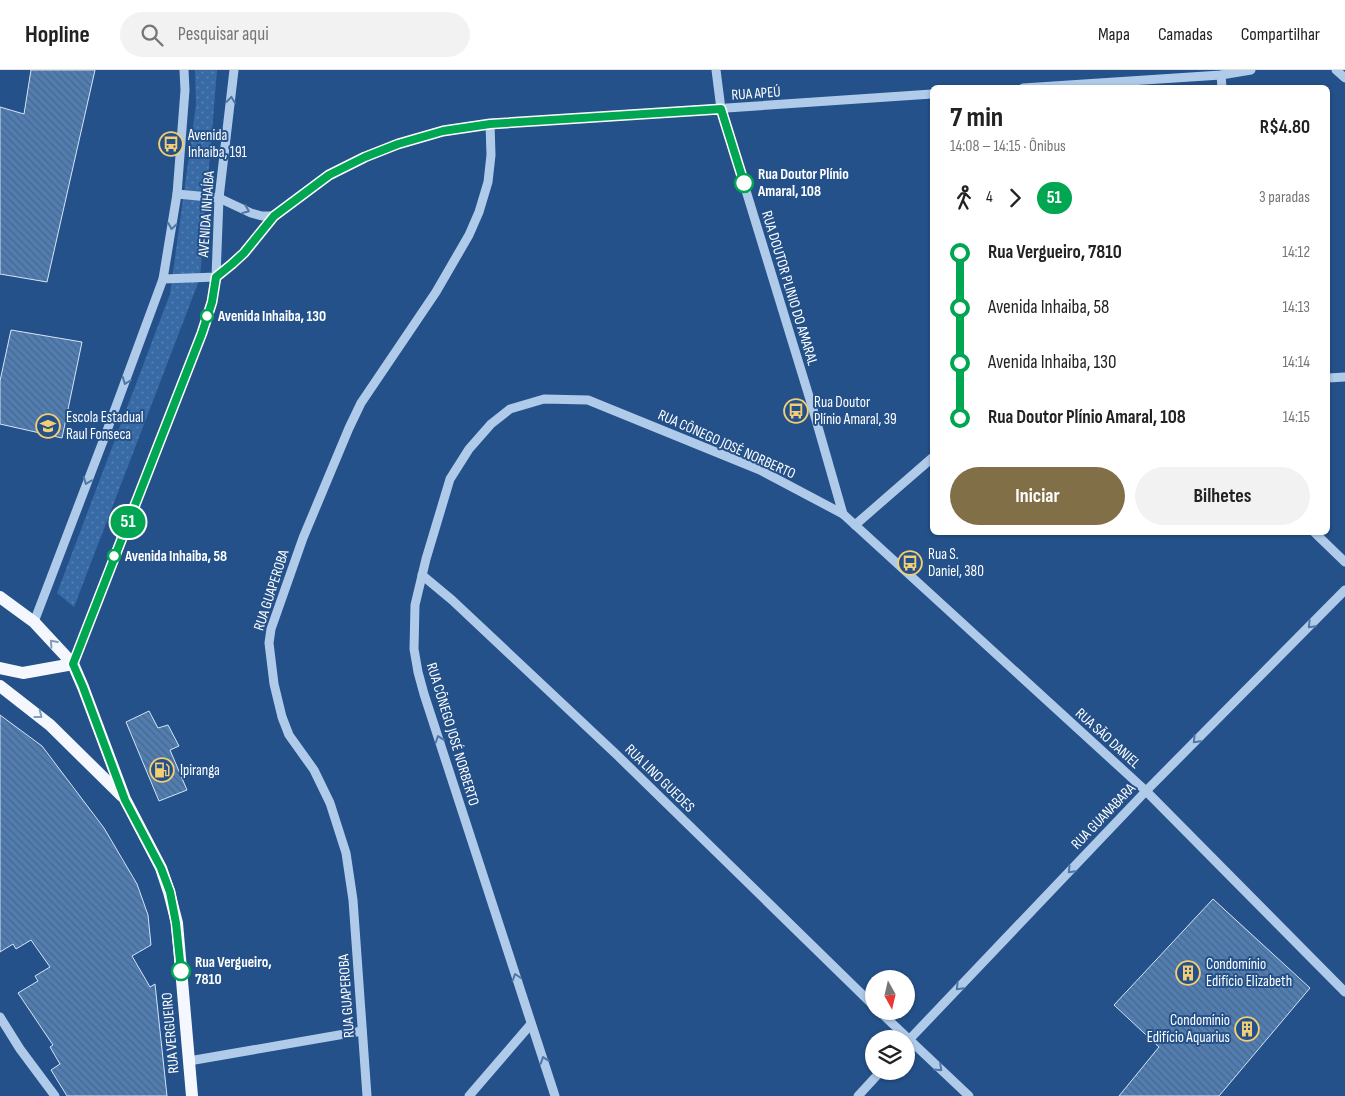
<!DOCTYPE html>
<html lang="pt">
<meta charset="utf-8">
<style>
body{margin:0;font-family:"Sofia Sans Condensed",sans-serif;background:#f2f2f2;color:#222;height:100vh;display:flex;flex-direction:column;font-size:19px;white-space:nowrap}
*{box-sizing:border-box;margin:0}
p{font-size:16px;color:#767676}
.icon{flex:none;width:28px;height:28px;fill:none;stroke:currentColor;stroke-width:2;stroke-linecap:round;stroke-linejoin:round}
.map{position:relative;flex:1;overflow:hidden}
.details{position:absolute;left:930px;top:15px;width:400px;height:450px;display:flex;flex-direction:column;background:#fff;border-radius:8px;box-shadow:0 1px 4px #0004}
.details>*{flex:none}
.badge{padding:0 10px;border-radius:16px;font-size:18px;line-height:32px}
.needle{width:32px;rotate:172deg}
.buttons{position:absolute;left:865px;top:900px;display:grid;gap:10px}
.buttons a{display:grid;place-items:center;width:50px;height:50px;border-radius:50%;background:#fff;box-shadow:0 1px 4px #0004;font-size:25px}
.map>.badge{position:absolute;translate:-50% -50%;box-shadow:0 0 0 2px #fff}
.legs{display:flex;align-items:center;gap:8px;height:55px;padding:0 20px;font-size:16px}
.legs p{margin-inline-start:auto}
.head{display:flex;align-items:center;justify-content:space-between;height:85px;padding:0 20px}
h1{font-size:28px;font-weight:700;line-height:38px}
.button{display:flex;gap:10px;margin-top:auto;padding:10px 20px}
.button a{flex:1;height:58px;border-radius:30px;background:#806f47;color:#fff;font-size:20px;font-weight:700;line-height:58px;text-align:center}
.button a+a{background:#f2f2f2;color:#222}
ul{padding:0 20px;list-style:none}
li{display:flex;align-items:center;gap:18px;height:55px;font-size:19px}
li i{display:grid;place-items:center;width:8px;height:100%;margin:0 6px;background:currentColor}
li i::after{content:'';width:12px;height:12px;margin:-6px;border:4px solid;border-radius:50%;background:#fff}
li p{margin-inline-start:auto}
li:first-child i{background:linear-gradient(#0000 50%,currentColor 0)}
li:last-child i{background:linear-gradient(currentColor 50%,#0000 0)}
header{display:flex;align-items:center;gap:30px;box-sizing:border-box;height:70px;padding:0 25px;background:#fff;border-bottom:1px solid #e0e0e0}
header strong{font-size:24px}
nav{display:flex;gap:28px;margin-inline-start:auto;font-size:18px}
.search{width:350px;height:45px;background:#f2f2f2;display:flex;align-items:center;gap:12px;box-sizing:border-box;padding:0 18px;border-radius:28px;color:#767676;font-size:19px}
.map>svg:first-child{display:block}
.park{fill:url(#park-dots)}
.building{fill:url(#building-back-hatch);stroke:#d5e5f7}
.lines{fill:none;stroke-linecap:round;stroke-linejoin:round}
.minor{stroke:#b0cbea;stroke-width:9}
.major{stroke:#f4f8fe;stroke-width:12}
.oneway{stroke:#4e76a6}
.oneway2{stroke:#829cbe}
.line-1-casing{stroke:#fff;stroke-width:11}
.line-1{stroke:#00a651;stroke-width:8}
.stop-1-dot{fill:#fff;stroke:#00a651;stroke-width:2.5}
.labels{text-anchor:middle;stroke-width:4;stroke-linejoin:round;paint-order:stroke}
.street-label{font-size:15px;fill:#fff;stroke:#245189}
.poi-label{font-size:15px;fill:#fff;stroke:#245189;text-anchor:start}
.stop-label{font-size:15px;font-weight:bold;fill:#fff;stroke:#245189;text-anchor:start}
</style>
<header>
<strong>Hopline</strong>
<div class="search"><svg class="icon" aria-label="search" viewBox="0 0 24 24"><circle cx="10" cy="10" r="6"/><path d="M15 15l6 6"/></svg>Pesquisar aqui</div>
<nav><a>Mapa</a><a>Camadas</a><a>Compartilhar</a></nav>
</header>
<div class="map">
<svg width="1345" height="1026" viewBox="0 0 1345 1026">
<defs>
<pattern id="park-dots" width="8" height="8" patternUnits="userSpaceOnUse" patternTransform="scale(1.25)"><rect width="8" height="8" fill="#386ba6"/><path d="M2 2h.1M6 6h.1" fill="none" stroke="#5681b3" stroke-width="1.8" stroke-linecap="round"/></pattern>
<pattern id="building-back-hatch" width="6" height="6" patternUnits="userSpaceOnUse" patternTransform="scale(1.25)"><rect width="6" height="6" fill="#507db2"/><path d="M-1 5l2 2M0 0l6 6M5-1l2 2" fill="none" stroke="#4e6784"/></pattern>
</defs>
<rect width="100%" height="100%" fill="#245189"/>
<!-- park -->
<polygon class="park" points="195,0 217,0 200,208 74,537 57,523 170,224 196,35"/>
<!-- building -->
<g class="building">
<polygon points="31,0 95,0 47,212 0,204 0,37 24,44"/>
<polygon points="11,260 82,272 62,368 0,354 0,311"/>
<polygon points="149,641 158,658 168,655 179,676 170,680 187,720 159,731 126,652"/>
<polygon points="0,645 42,676 104,758 137,814 148,845 151,875 132,886 150,917 155,914 167,1026 67,1026 51,1000 60,994 50,977 53,975 18,923 38,911 35,906 50,897 31,870 16,879 13,874 0,882"/>
<polygon points="1213,829 1310,918 1219,1026 1119,1026 1159,977 1114,935"/>
</g>
<g class="lines">
<!-- minor -->
<g class="minor">
<polyline points="716,0 721,39 812,336 843,444"/>
<polyline points="1336,0 1345,8"/>
<polyline points="1221,5 1222,18"/>
<polyline points="1023,18 1221,5 1251,0"/>
<polyline points="177,124 219,128 251,143 262,146 274,146"/>
<polyline points="163,209 216,207 244,183 274,146 329,105 365,87 397,74 443,61 490,54 932,24"/>
<polyline points="1328,308 1345,307"/>
<polyline points="855,455 932,388"/>
<polyline points="1314,462 1345,492"/>
<polyline points="422,505 452,530 617,685 874,936"/>
<polyline points="34,552 105,366 163,209 177,124 185,20 184,0"/>
<polyline points="73,594 202,263 212,232 216,207 219,128 234,0"/>
<polyline points="879,941 969,1026"/>
<polyline points="0,947 20,979 55,1026"/>
<polyline points="906,973 1146,721 1345,520"/>
<polyline points="189,991 362,961"/>
<polyline points="367,1026 353,830 346,783 330,733 314,700 289,665 282,647 274,614 269,573 271,559 303,468 349,358 361,333 436,222 469,165 479,142 488,112 491,85 490,54"/>
<polyline points="469,1026 531,954"/>
<polyline points="555,1026 424,624 418,602 414,579 415,535 426,489 450,409 469,379 491,354 510,339 544,329 588,330 760,400 843,444 1146,721 1345,922"/>
<polyline points="858,1026 881,1001"/>
</g>
<!-- major -->
<g class="major">
<polyline points="0,527 34,552 73,594 83,617 125,729 161,798 169,822 177,853 192,1026"/>
<polyline points="0,598 23,603 73,594"/>
<polyline points="0,616 50,655 122,726"/>
</g>
</g>
<!-- one-way arrows -->
<defs><path id="oneway-chevron" d="M-2-3.5L2.5 0L-2 3.5" fill="none" stroke-width="1.6" stroke-linecap="round" stroke-linejoin="round" transform="scale(1.25)"/></defs>
<g class="oneway">
<use href="#oneway-chevron" transform="translate(231 30) rotate(-83)"/>
<use href="#oneway-chevron" transform="translate(246 140) rotate(22)"/>
<use href="#oneway-chevron" transform="translate(172 156) rotate(99)"/>
<use href="#oneway-chevron" transform="translate(126 311) rotate(111)"/>
<use href="#oneway-chevron" transform="translate(87 411) rotate(111)"/>
<use href="#oneway-chevron" transform="translate(1311 555) rotate(135)"/>
<use href="#oneway-chevron" transform="translate(439 669) rotate(-109)"/>
<use href="#oneway-chevron" transform="translate(1196 670) rotate(135)"/>
<use href="#oneway-chevron" transform="translate(1071 800) rotate(134)"/>
<use href="#oneway-chevron" transform="translate(516 907) rotate(-108)"/>
<use href="#oneway-chevron" transform="translate(959 917) rotate(134)"/>
<use href="#oneway-chevron" transform="translate(544 990) rotate(-109)"/>
<use href="#oneway-chevron" transform="translate(939 998) rotate(43)"/>
</g>
<g class="oneway2">
<use href="#oneway-chevron" transform="translate(53 573) rotate(-132)"/>
<use href="#oneway-chevron" transform="translate(39 645) rotate(38)"/>
</g>
<g class="lines">
<!-- line-1 casing -->
<g class="line-1-casing">
<polyline id="line-1" points="181,901 176,853 170,822 161,798 125,730 83,617 73,594 202,263 212,232 216,207 232,194 244,183 274,146 329,105 365,87 398,74 443,61 490,54 721,39 744,113"/>
</g>
<!-- line-1 -->
<use href="#line-1" class="line-1"/>
</g>
<!-- icons -->
<defs>
<g id="bus-ring" transform="scale(1.25)"><circle r="9.5" fill="#245189" stroke="#f4ce74" stroke-width="1.5"/><path d="M-5-6H5V4H4V6H2V4H-2V6H-4V4H-5ZM-3.5-4V0h7V-4ZM-3.5 1.2v1.5H-2V1.2ZM2 1.2v1.5H3.5V1.2Z" fill="#f4ce74"/></g>
<g id="school-ring" transform="scale(1.25)"><circle r="9.5" fill="#245189" stroke="#f4ce74" stroke-width="1.5"/><path d="M0-5L7-2L0 1L-7-2ZM-4 1L0 2.5L4 1V4Q0 6-4 4Z" fill="#f4ce74"/></g>
<g id="fuel-ring" transform="scale(1.25)"><circle r="9.5" fill="#245189" stroke="#f4ce74" stroke-width="1.5"/><path d="M-5.5-6h7V0h2V4h1.3V-2.5L3-4.5l.8-.8L6-3V5H2.5V1h-1V6h-7ZM-4.2-4.7v3.2H.2V-4.7Z" fill="#f4ce74"/></g>
<g id="building-ring" transform="scale(1.25)"><circle r="9.5" fill="#245189" stroke="#f4ce74" stroke-width="1.5"/><path d="M-4-6H4V6H1V3H-1V6H-4ZM-2.5-4.3h1.7v1.8h-1.7ZM.8-4.3h1.7v1.8H.8ZM-2.5-1h1.7V.8h-1.7ZM.8-1h1.7V.8H.8Z" fill="#f4ce74"/></g>
</defs>
<g fill-rule="evenodd">
<use href="#bus-ring" x="171" y="74"/>
<use href="#bus-ring" x="796" y="341"/>
<use href="#school-ring" x="48" y="356"/>
<use href="#bus-ring" x="910" y="493"/>
<use href="#fuel-ring" x="162" y="700"/>
<use href="#building-ring" x="1188" y="903"/>
<use href="#building-ring" x="1247" y="959"/>
</g>
<!-- markers -->
<g class="stop-1-dot">
<circle cx="744" cy="113" r="9"/>
<circle cx="207" cy="246" r="6"/>
<circle cx="114" cy="486" r="6"/>
<circle cx="181" cy="901" r="9"/>
</g>
<g class="labels">
<!-- street labels -->
<g class="street-label">
<text transform="translate(756 23) rotate(-4)" y="5">RUA APEÚ</text>
<text transform="translate(206 144) rotate(-86)" y="5">AVENIDA INHAÍBA</text>
<text transform="translate(790 218) rotate(73)" y="5">RUA DOUTOR PLINIO DO AMARAL</text>
<text transform="translate(727 374) rotate(24)" y="5">RUA CÔNEGO JOSÉ NORBERTO</text>
<text transform="translate(271 520) rotate(-72)" y="5">RUA GUAPEROBA</text>
<text transform="translate(453 664) rotate(73)" y="5">RUA CÔNEGO JOSÉ NORBERTO</text>
<text transform="translate(1108 668) rotate(42)" y="5">RUA SÃO DANIEL</text>
<text transform="translate(660 708) rotate(44)" y="5">RUA LINO GUEDES</text>
<text transform="translate(1103 746) rotate(-46)" y="5">RUA GUANABARA</text>
<text transform="translate(346 926) rotate(-94)" y="5">RUA GUAPEROBA</text>
<text transform="translate(170 963) rotate(-95)" y="5">RUA VERGUEIRO</text>
</g>
<!-- poi labels -->
<g class="poi-label">
<text x="188" y="70">Avenida<tspan x="188" dy="17">Inhaiba, 191</tspan></text>
<text x="814" y="337">Rua Doutor<tspan x="814" dy="17">Plínio Amaral, 39</tspan></text>
<text x="66" y="352">Escola Estadual<tspan x="66" dy="17">Raul Fonseca</tspan></text>
<text x="928" y="489">Rua S.<tspan x="928" dy="17">Daniel, 380</tspan></text>
<text x="180" y="705">Ipiranga</text>
<text x="1206" y="899">Condomínio<tspan x="1206" dy="17">Edifício Elizabeth</tspan></text>
<text x="1230" y="955" text-anchor="end">Condomínio<tspan x="1230" dy="17">Edifício Aquarius</tspan></text>
</g>
<!-- stop labels -->
<g class="stop-label">
<text x="758" y="109">Rua Doutor Plínio<tspan x="758" dy="17">Amaral, 108</tspan></text>
<text x="218" y="251">Avenida Inhaiba, 130</text>
<text x="125" y="491">Avenida Inhaiba, 58</text>
<text x="195" y="897">Rua Vergueiro,<tspan x="195" dy="17">7810</tspan></text>
</g>
</g>
</svg>
<div class="buttons">
<a><svg class="needle" viewBox="-14 -14 28 28"><path d="M0-13l5 13h-10z" fill="#e53935"/><path d="M0 13l5-13h-10z" fill="#767676"/></svg></a>
<a><svg class="icon" aria-label="layers" viewBox="0 0 24 24"><path d="M12 4l9 5-9 5-9-5zM3 14l9 5 9-5"/></svg></a>
</div>
<b class="badge" style="left:128px;top:452px;background:#00a651;color:#fff">51</b>
<section class="details">
<div class="head"><div><h1>7 min</h1><p>14:08 – 14:15 · Ônibus</p></div><b>R$4.80</b></div>
<div class="legs"><svg class="icon" aria-label="walk" viewBox="0 0 24 24"><circle cx="13" cy="4" r="2"/><path d="M13 8l-2 6 4 7M11 14l-3 7M7 12l3-4h3l4 4"/></svg>4<svg class="icon" aria-label="forward" viewBox="0 0 24 24"><path d="M9 5l7 7-7 7"/></svg><b class="badge" style="background:#00a651;color:#fff">51</b><p>3 paradas</p></div>
<ul>
<li><i style="color:#00a651"></i><b>Rua Vergueiro, 7810</b><p>14:12</p></li>
<li><i style="color:#00a651"></i><span>Avenida Inhaiba, 58</span><p>14:13</p></li>
<li><i style="color:#00a651"></i><span>Avenida Inhaiba, 130</span><p>14:14</p></li>
<li><i style="color:#00a651"></i><b>Rua Doutor Plínio Amaral, 108</b><p>14:15</p></li>
</ul>
<div class="button"><a>Iniciar</a><a>Bilhetes</a></div>
</section>
</div>
